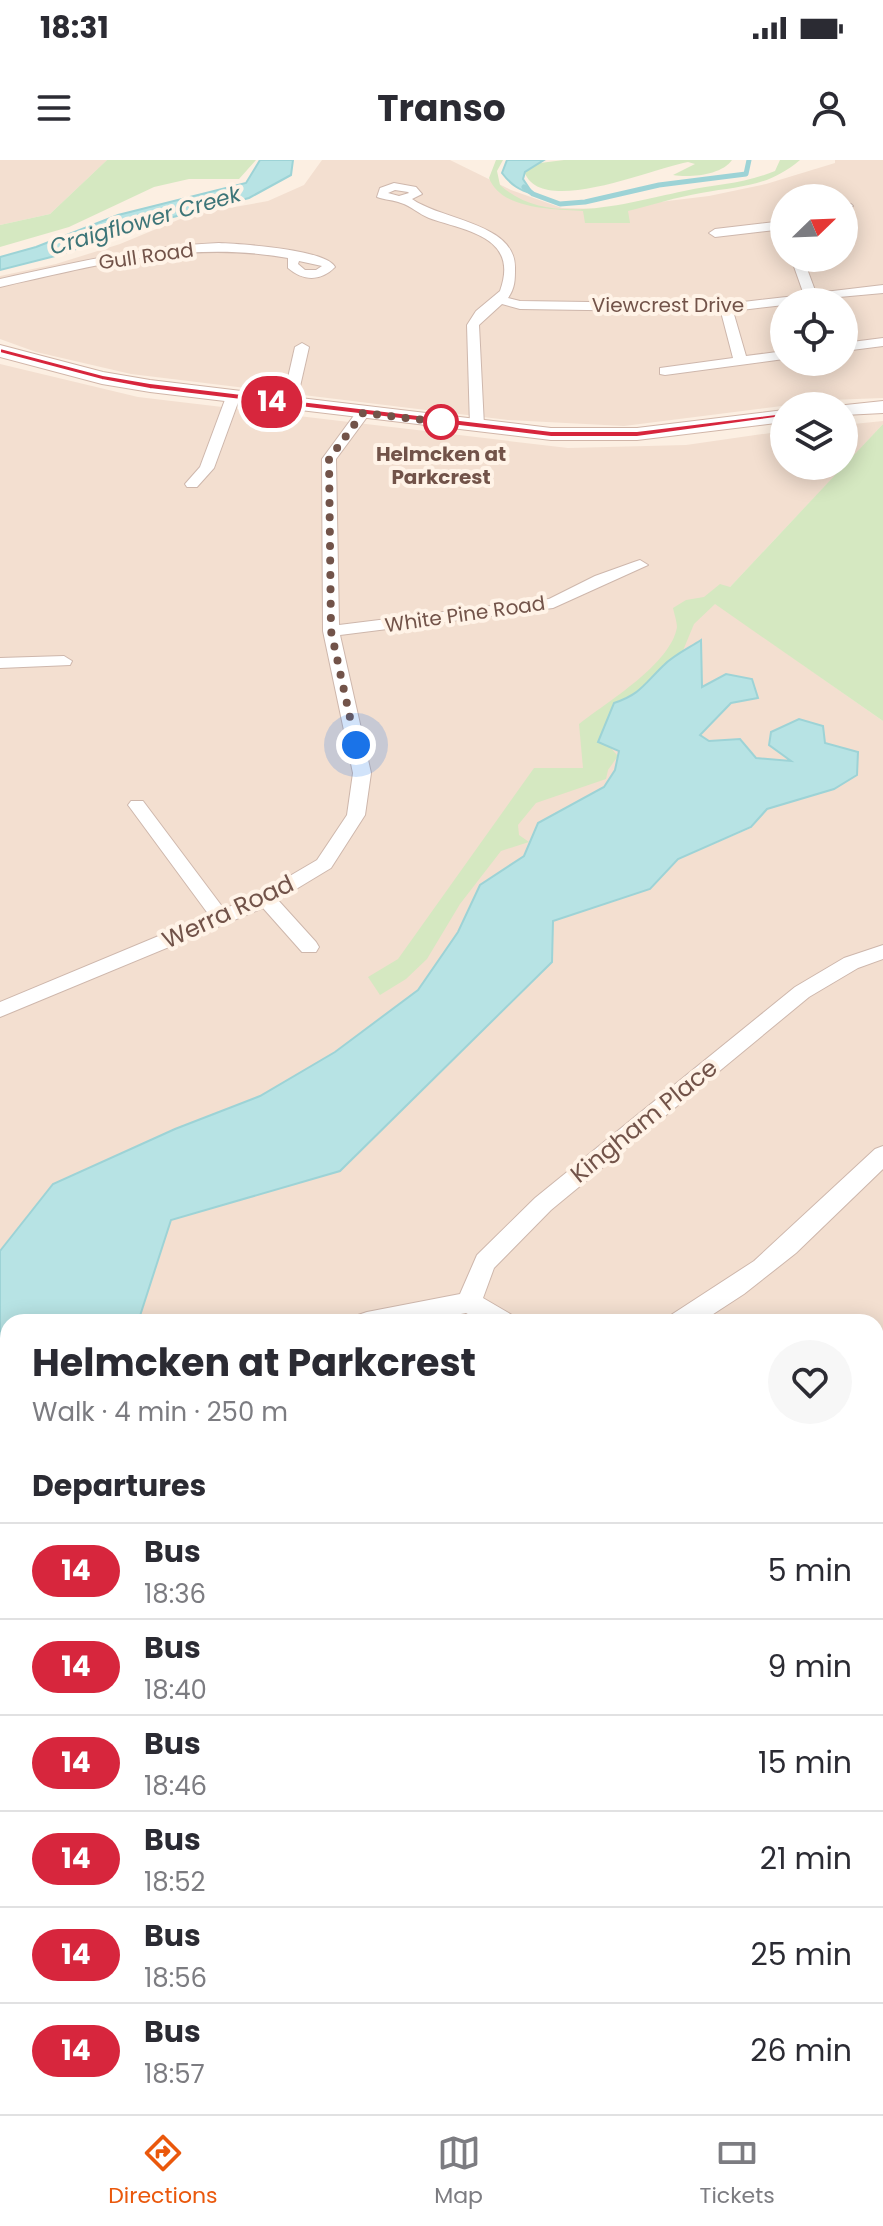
<!DOCTYPE html>
<meta charset="utf-8">
<style>
body{margin:0;font-family:Poppins,sans-serif;background:#f7f7f7;color:#2b2b33;height:100vh;display:flex;flex-direction:column;font-size:30px;white-space:nowrap}
*{box-sizing:border-box;margin:0}
p{font-size:26px;color:#7c7c81}
.icon{flex:none;width:44px;height:44px;fill:none;stroke:currentColor;stroke-width:2;stroke-linecap:round;stroke-linejoin:round}
.map{position:relative;flex:1;overflow:hidden}
.details{position:absolute;left:0px;top:1154px;width:884px;height:800px;display:flex;flex-direction:column;background:#fff;border-radius:24px 24px 0 0;box-shadow:0 4px 20px #0003}
.details>*{flex:none}
.badge{padding:0 16px;border-radius:26px;font-size:28px;line-height:52px}
.needle{width:52px;rotate:67deg}
.fabs{position:absolute;left:770px;top:24px;display:grid;gap:16px}
.fabs a{display:grid;place-items:center;width:88px;height:88px;border-radius:50%;background:#fff;box-shadow:0 4px 20px #0003;font-size:40px}
.you{position:absolute;width:40px;height:40px;margin:-20px;border:6px solid #fff;border-radius:50%;background:#1a73e8;box-shadow:0 0 0 12px #1a73e833}
.map>.badge{position:absolute;translate:-50% -50%;box-shadow:0 0 0 4px #fff}
h2{padding:0 32px;font-size:30px;line-height:72px}
.round{display:grid;place-items:center;flex:none;width:84px;height:84px;border-radius:42px;background:#f7f7f7}
.summary{display:flex;align-items:center;justify-content:space-between;height:136px;padding:0 32px}
h1{font-size:38px;font-weight:700;line-height:60px}
ul{padding:0;list-style:none}
li{display:flex;align-items:center;gap:24px;height:96px;padding:0 32px;border-top:2px solid #e1e1e2}
li div{flex:1}
li b{display:block;font-size:30px}
li em{font-style:normal}
li .badge{min-width:88px;font-weight:700;text-align:center}
.status{display:flex;justify-content:space-between;align-items:center;height:56px;padding:0 40px;background:#fff;direction:ltr}
.status svg{height:22px;fill:currentColor}
header{display:flex;justify-content:space-between;align-items:center;height:104px;padding:0 32px;background:#fff;font-size:36px;font-weight:700}
.tabs{display:flex;justify-content:space-around;align-items:center;height:112px;border-top:2px solid #e1e1e2;background:#fff;font-size:22px;color:#7c7c81}
.tabs a{display:grid;justify-items:center;gap:4px}
.tabs .on{color:#ea580c}
.map>svg:first-child{display:block}
.residential{fill:#f3dfd0;fill-rule:evenodd}
.green{fill:#d5e8c1}
.water{fill:#b7e3e4;stroke:#9dd3d6;stroke-width:2}
.lines{fill:none;stroke-linecap:round;stroke-linejoin:round}
.stream{stroke:#9dd3d6;stroke-width:5}
.street-casing{stroke:#ceb7ac;stroke-width:2}
.secondary-casing{stroke:#d1b6a9;stroke-width:2}
.street{fill:#fff;fill-rule:evenodd}
.secondary{fill:#fff;fill-rule:evenodd}
.line{fill:#d7263d;stroke:#fff;stroke-width:2}
.walk{stroke:#725349;stroke-width:8;stroke-dasharray:0 14.4}
.stop-dot{fill:#fff;stroke:#d7263d;stroke-width:4}
.labels{text-anchor:middle;stroke-width:8;stroke-linejoin:round;paint-order:stroke}
.far-street-label{font-size:20px;fill:#725349;stroke:#fff3e7}
.far-stop-label{font-size:20px;font-weight:bold;fill:#725349;stroke:#fff3e7}
.far-water-label{font-size:22px;font-style:italic;fill:#3d7578;stroke:#fff3e7}
.street-label{font-size:24px;fill:#725349;stroke:#fff3e7}
</style>
<div class="status"><b>18:31</b><svg viewBox="0 0 49 12"><path d="M0 12V9h3v3zM5 12V6h3v6zM10 12V3h3v9zM15 12V0h3v12zM26 1h20v11H26zM47 4h2v5h-2z"/></svg></div>
<header><svg class="icon" aria-label="menu" viewBox="0 0 24 24"><path d="M4 6h16M4 12h16M4 18h16"/></svg>Transo<svg class="icon" aria-label="person" viewBox="0 0 24 24"><circle cx="12" cy="8" r="4"/><path d="M4 21q1-7 8-7t8 7"/></svg></header>
<div class="map">
<svg width="883" height="1954" viewBox="0 0 883 1954">
<rect width="100%" height="100%" fill="#fcefe2"/>
<!-- residential -->
<g class="residential">
<polygon points="0,0 107,0 50,54 0,65"/>
<path d="M322,0H450L511,30L562,48L601,49L709,36L766,24L835,3V0H883V238L830,240L624,266L508,260L131,214L36,192L0,179V116L56,104L120,84L190,55L268,41L304,25ZM784,38H844V98H784ZM784,142H844V202H784Z"/>
<polygon points="0,204 138,237 568,288 686,285 784,271 784,306 844,306 715,443 883,561 883,1401 876,1403 876,1162 138,1162 171,1060 340,1011 411,939 552,761 650,729 678,699 751,668 767,649 834,629 793,601 756,598 740,579 709,581 700,575 731,543 757,538 752,519 726,514 702,528 701,481 598,583 619,590 615,610 604,627 538,663 524,696 480,725 458,772 418,830 335,892 260,936 175,969 53,1024 0,1091"/>
<polygon points="883,261 883,264 844,306 844,265"/>
</g>
<!-- green -->
<g class="green">
<polygon points="107,0 256,0 239,19 189,19 154,27 69,67 0,87 0,65 50,54"/>
<path d="M496,0H503L497,11L500,25C548,69 630,42 684,31C718,24 743,24 775,11L780,0H800C768,27 741,26 701,33C677,37 652,45 628,51L630,63H585L583,51C554,49 501,50 489,18Z"/>
<path d="M564,0H732C722,15 690,18 673,15L695,4L688,2C653,8 537,59 524,10L532,4Z"/>
<path d="M883,264V561L715,444L694,464L682,493L608,585L618,596L608,610L606,619L536,643L518,665L519,675L529,682L501,691L460,744L427,799L406,819L380,835L368,817L398,799L534,608H583L579,564C607,542 671,504 677,467C677,462 674,453 673,448L686,440L704,437L720,424L730,427Z"/>
</g>
<!-- water -->
<g class="water">
<polygon points="260,0 293,0 291,15 249,38 149,63 59,95 0,110 0,97 36,87 118,55 246,23"/>
<path d="M507,0H544L525,12L523,19L533,34C519,30 511,25 502,13Z"/>
<path d="M701,480L702,527L726,514L752,519L758,538L731,543L700,575L709,581L740,579L756,598L791,601L769,585L771,572L799,559L823,566L825,583L858,592L857,615L834,629L767,649L751,667L678,699L650,729L553,761L552,802L340,1011L171,1060L138,1162H8V1946H876V1403L883,1401V1954H0V1091L53,1024L175,969L260,936L335,892L418,830L458,772L480,725L524,696L538,663L604,627L615,610L619,591L598,582L614,543C641,534 644,524 664,505C674,495 689,488 701,480Z"/>
</g>
<g class="lines">
<!-- stream -->
<polyline class="stream" points="524,27 533,34 560,44 585,42 659,25 746,14 749,0"/>
<!-- street casing -->
<g class="street-casing">
<g id="street">
<path d="M394,23L416,27L422,34L412,39C441,60 516,63 515,108C515,120 515,128 508,138L520,141L726,144L804,135L791,98H803L816,133L883,125V133L784,142V145L733,151L746,196L784,191V199L665,215L660,214V208L733,198L721,152L520,149L502,144L479,165L484,266L477,270L470,266L467,165L476,151L500,131C520,76 465,71 429,58C419,54 411,46 401,43C394,40 385,40 377,37L380,28ZM395,30L408,32L409,33L399,36L388,33Z"/>
<polygon points="844,43 851,44 853,46 844,50"/>
<polygon points="784,61 784,69 715,77 709,73 715,69"/>
<path d="M219,83C240,84 326,89 335,107C320,122 303,121 288,108V98C189,80 96,105 0,127V119C73,103 144,86 219,83ZM299,101L322,106L316,110H305L298,104Z"/>
<polygon points="883,178 883,186 844,191 844,183"/>
<polygon points="302,183 309,187 296,244 289,248 282,244 295,187"/>
<polygon points="233,233 240,237 214,308 197,327 187,327 185,324 200,307 226,237"/>
<polygon points="363,249 370,253 336,299 339,465 549,439 595,416 634,402 640,400 648,405 553,448 340,475 371,613 365,655 331,708 278,740 316,782 319,787 316,792 302,792 263,748 0,857 0,842 209,755 131,649 128,645 131,641 143,641 224,749 259,734 317,700 347,655 353,613 323,471 322,299 358,250"/>
<polygon points="64,496 72,501 70,505 0,508 0,498"/>
<polygon points="883,785 883,799 858,808 809,837 551,1050 494,1108 483,1138 512,1155 515,1162 482,1162 466,1153 419,1162 355,1162 358,1155 367,1152 460,1134 477,1095 535,1038 795,827 844,798"/>
<polygon points="883,986 883,1009 796,1093 744,1134 701,1162 668,1162 671,1155 754,1101 875,989"/>
</g>
</g>
<!-- secondary casing -->
<g class="secondary-casing">
<g id="secondary">
<polygon points="0,185 103,212 150,220 551,268 637,268 784,250 784,262 637,280 551,280 150,232 102,224 0,197"/>
<polygon points="883,241 883,253 844,255 844,246 836,246"/>
</g>
</g>
<!-- street -->
<use href="#street" class="street"/>
<!-- secondary -->
<use href="#secondary" class="secondary"/>
</g>
<!-- line -->
<polygon class="line" points="0,188 103,215 150,223 551,271 637,271 784,253 789,256 637,277 551,277 150,229 102,220 0,193"/>
<g class="lines">
<!-- walk -->
<polyline class="walk" points="356,585 331,471 329,299 363,253 441,262"/>
</g>
<!-- markers -->
<circle class="stop-dot" cx="441" cy="262" r="16"/>
<g class="labels">
<!-- far-street labels -->
<g class="far-street-label">
<text transform="translate(146 96) rotate(-8)" y="7">Gull Road</text>
<text x="668" y="152">Viewcrest Drive</text>
<text transform="translate(465 454) rotate(-8)" y="7">White Pine Road</text>
</g>
<!-- far-stop labels -->
<g class="far-stop-label">
<text x="441" y="301">Helmcken at<tspan x="441" dy="23">Parkcrest</tspan></text>
</g>
<!-- far-water labels -->
<g class="far-water-label">
<text transform="translate(145 60) rotate(-16)" y="8">Craigflower Creek</text>
</g>
<!-- street labels -->
<g class="street-label">
<text transform="translate(228 752) rotate(-25)" y="8">Werra Road</text>
<text transform="translate(644 961) rotate(-39)" y="8">Kingham Place</text>
</g>
</g>
</svg>
<div class="fabs">
<a><svg class="needle" viewBox="-14 -14 28 28"><path d="M0-13l5 13h-10z" fill="#e53935"/><path d="M0 13l5-13h-10z" fill="#7c7c81"/></svg></a>
<a><svg class="icon" aria-label="locate" viewBox="0 0 24 24"><circle cx="12" cy="12" r="6"/><path d="M12 2v4M12 18v4M2 12h4M18 12h4"/></svg></a>
<a><svg class="icon" aria-label="layers" viewBox="0 0 24 24"><path d="M12 4l9 5-9 5-9-5zM3 14l9 5 9-5"/></svg></a>
</div>
<div class="you" style="left:356px;top:585px"></div>
<b class="badge" style="left:272px;top:242px;background:#d7263d;color:#fff">14</b>
<section class="details">
<div class="summary"><div><h1>Helmcken at Parkcrest</h1><p>Walk · 4 min · 250 m</p></div><a class="round"><svg class="icon" aria-label="heart" viewBox="0 0 24 24"><path d="M12 20l-8-8c-3-5 5-10 8-4 3-6 11-1 8 4z"/></svg></a></div>
<h2>Departures</h2>
<ul>
<li><span class="badge" style="background:#d7263d;color:#fff">14</span><div><b>Bus</b><p>18:36</p></div><em>5 min</em></li>
<li><span class="badge" style="background:#d7263d;color:#fff">14</span><div><b>Bus</b><p>18:40</p></div><em>9 min</em></li>
<li><span class="badge" style="background:#d7263d;color:#fff">14</span><div><b>Bus</b><p>18:46</p></div><em>15 min</em></li>
<li><span class="badge" style="background:#d7263d;color:#fff">14</span><div><b>Bus</b><p>18:52</p></div><em>21 min</em></li>
<li><span class="badge" style="background:#d7263d;color:#fff">14</span><div><b>Bus</b><p>18:56</p></div><em>25 min</em></li>
<li><span class="badge" style="background:#d7263d;color:#fff">14</span><div><b>Bus</b><p>18:57</p></div><em>26 min</em></li>
</ul>
</section>
</div>
<nav class="tabs">
<a class="on"><svg class="icon" aria-label="directions" viewBox="0 0 24 24"><path d="M12 3l9 9-9 9-9-9zM9 14v-3h6M13 9l2 2-2 2"/></svg>Directions</a>
<a><svg class="icon" aria-label="map" viewBox="0 0 24 24"><path d="M3 6l6-2 6 2 6-2v14l-6 2-6-2-6 2zM9 4v14M15 6v14"/></svg>Map</a>
<a><svg class="icon" aria-label="tickets" viewBox="0 0 24 24"><path d="M3 7h18v10H3zM15 7v10"/></svg>Tickets</a>
</nav>
